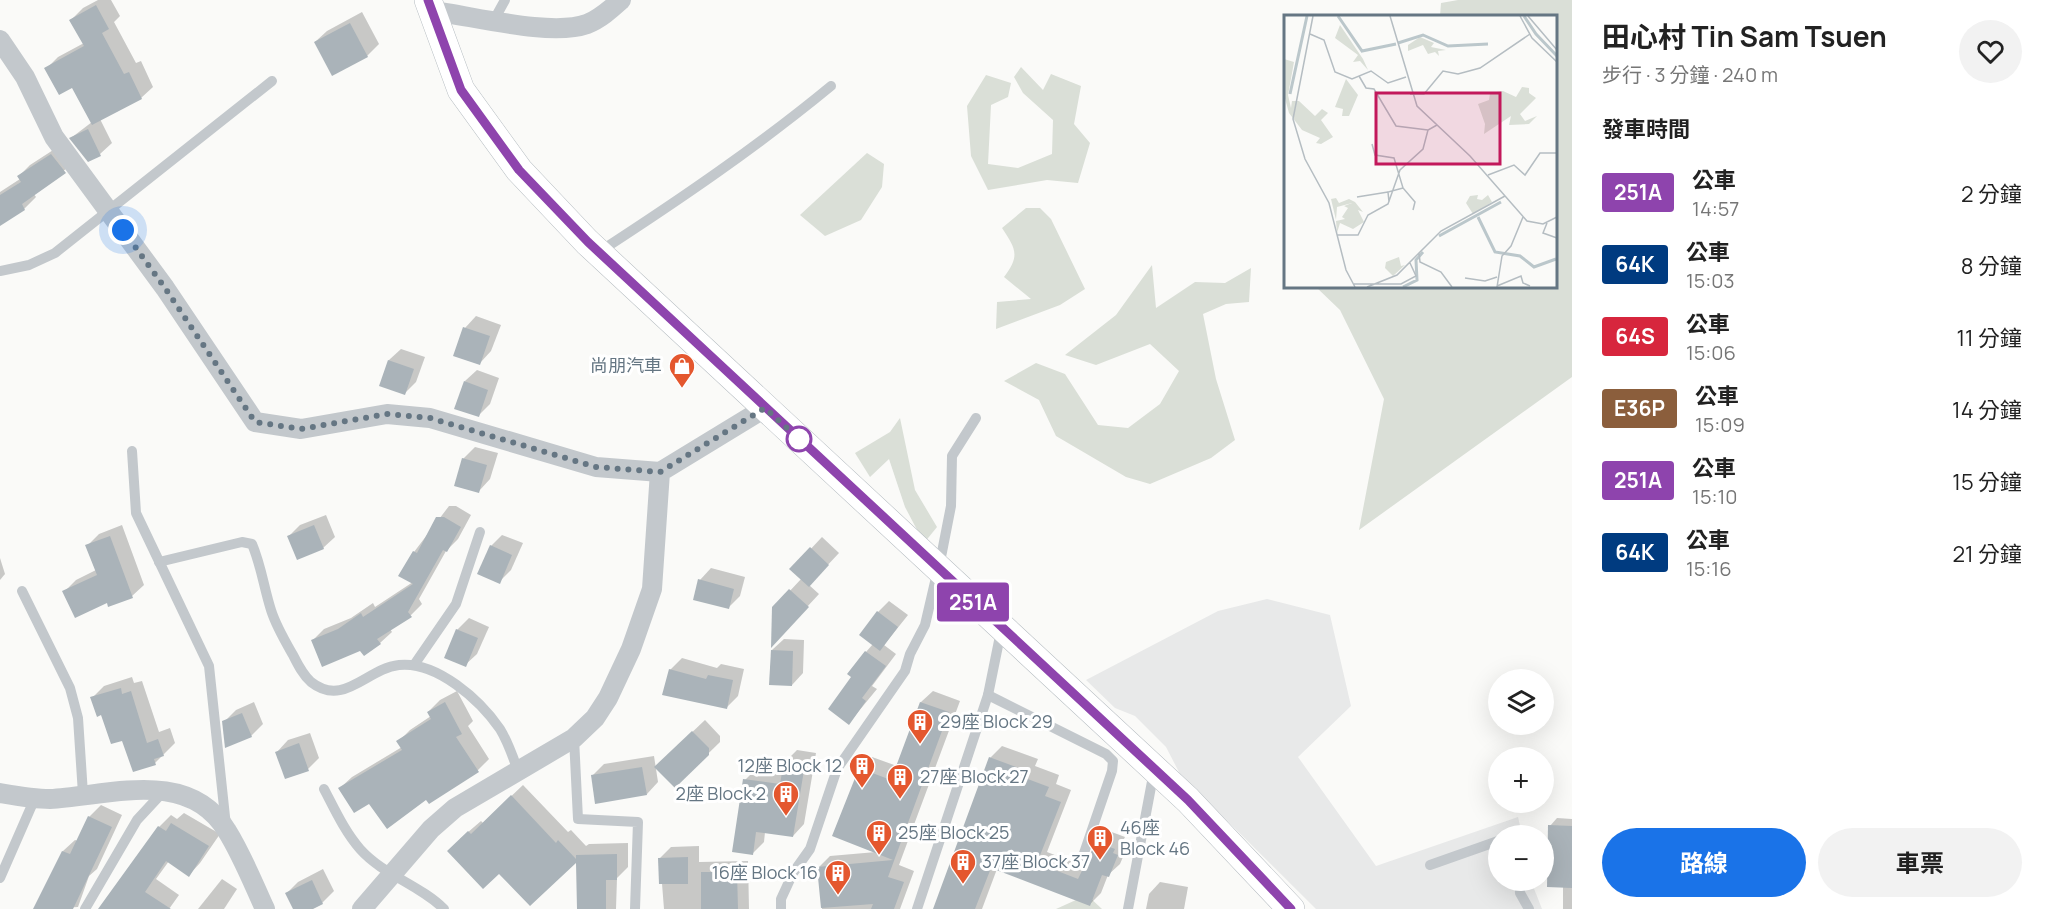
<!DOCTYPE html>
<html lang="zh-TW">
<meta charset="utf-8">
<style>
body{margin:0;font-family:Manrope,"Noto Sans TC",sans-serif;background:#f2f2f2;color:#222;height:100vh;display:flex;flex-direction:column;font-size:22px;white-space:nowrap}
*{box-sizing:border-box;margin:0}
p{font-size:20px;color:#767676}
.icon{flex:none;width:33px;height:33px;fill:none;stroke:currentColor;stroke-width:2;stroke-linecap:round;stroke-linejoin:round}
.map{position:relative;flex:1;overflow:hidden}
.drawer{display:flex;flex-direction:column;background:#fff;width:480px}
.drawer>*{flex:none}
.badge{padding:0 12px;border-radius:4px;font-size:21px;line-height:39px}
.fabs{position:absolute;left:1488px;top:669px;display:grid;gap:12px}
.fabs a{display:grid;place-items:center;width:66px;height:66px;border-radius:50%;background:#fff;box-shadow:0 6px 24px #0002;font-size:30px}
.you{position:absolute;width:30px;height:30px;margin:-15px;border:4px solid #fff;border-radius:50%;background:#1a73e8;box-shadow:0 0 0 9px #1a73e833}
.map>.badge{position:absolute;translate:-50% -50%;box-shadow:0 0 0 3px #fff}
h2{padding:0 30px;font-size:22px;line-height:54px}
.round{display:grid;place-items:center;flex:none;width:63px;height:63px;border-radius:32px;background:#f2f2f2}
.summary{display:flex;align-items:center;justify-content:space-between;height:102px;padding:0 30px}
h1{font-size:28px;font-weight:700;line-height:45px}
.primary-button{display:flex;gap:12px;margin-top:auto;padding:12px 30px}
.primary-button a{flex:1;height:69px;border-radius:36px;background:#1a73e8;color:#fff;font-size:24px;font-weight:700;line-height:69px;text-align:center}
.primary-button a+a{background:#f2f2f2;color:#222}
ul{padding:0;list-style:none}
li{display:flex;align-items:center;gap:18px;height:72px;padding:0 30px}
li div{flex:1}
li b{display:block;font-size:22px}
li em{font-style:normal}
li .badge{min-width:66px;font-weight:700;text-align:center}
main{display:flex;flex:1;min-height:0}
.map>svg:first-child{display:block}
.built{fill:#e8e9e9}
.green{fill:#dadfd7}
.shadow{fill:#0003}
.building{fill:#aab3b9}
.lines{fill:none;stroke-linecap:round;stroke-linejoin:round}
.secondary-casing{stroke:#b3babf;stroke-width:28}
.lane{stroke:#c3c8cc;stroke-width:10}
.street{stroke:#c3c8cc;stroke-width:20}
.secondary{stroke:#fff;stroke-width:27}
.line-casing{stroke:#fff;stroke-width:14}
.line{stroke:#8e44ad;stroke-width:9}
.walk{stroke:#657683;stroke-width:6;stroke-dasharray:0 10.8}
.stop-dot{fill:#fff;stroke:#8e44ad;stroke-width:3}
.labels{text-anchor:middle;stroke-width:6;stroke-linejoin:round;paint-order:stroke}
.poi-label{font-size:18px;fill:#657683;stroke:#fff;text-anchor:start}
.inset-river{fill:none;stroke:#bbc7cb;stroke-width:3}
.inset-road{fill:none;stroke:#b5bdc2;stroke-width:1.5}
.view{fill:#c2185b;fill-opacity:0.15;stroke:#c2185b;stroke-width:3}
.inset-edge{fill:none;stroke:#657683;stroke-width:3}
</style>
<main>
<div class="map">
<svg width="1572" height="909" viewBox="0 0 1572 909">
<rect width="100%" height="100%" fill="#fafaf8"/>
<!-- built -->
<polygon class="built" points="1267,599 1330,615 1351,706 1298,757 1376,866 1518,817 1522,835 1498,836 1498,880 1531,881 1542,909 1316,909 1180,774 1166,747 1135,716 1115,708 1086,680 1218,611"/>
<!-- green -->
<g class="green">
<polygon points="1458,0 1572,0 1572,377 1359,530 1384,399 1340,310 1316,287 1556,286 1556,16 1440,16 1441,3"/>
<polygon points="1021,67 1043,90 1051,74 1081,86 1074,124 1090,143 1078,183 1047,180 988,190 971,156 967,106 986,75 1011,83 1008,97 991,105 988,164 1018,168 1052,154 1053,120 1023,93 1014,77"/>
<polygon points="867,153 884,164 882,187 861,220 825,236 800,215"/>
<path d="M1026,208H1040L1051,219L1085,289L1060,305L996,329L997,302L1031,299L1004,277C1021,255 1015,248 1002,228Z"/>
<polygon points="1152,265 1156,308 1195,282 1225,283 1251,268 1249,302 1226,304 1203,314 1216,379 1235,440 1211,458 1150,484 1126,477 1056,436 1039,400 1004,381 1036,363 1065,374 1098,425 1128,428 1160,404 1179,371 1150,344 1096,365 1065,355 1116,315"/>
<polygon points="900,418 915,490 937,527 924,543 905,507 889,459 870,477 855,453 890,432"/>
<polygon points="1087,895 1102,909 1056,909"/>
</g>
<!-- shadow -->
<g class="shadow">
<polygon points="98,0 111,0 120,16 114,22 136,63 141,61 153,87 141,98 100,119 112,143 100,154 71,138 92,122 73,86 46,69 58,57 84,43 71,20 83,8"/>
<polygon points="362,12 379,44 367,56 315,42 327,31"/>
<polygon points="64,143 76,161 34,194 36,197 24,209 0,223 0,192 20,179 19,176 30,165"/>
<polygon points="476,316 501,325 491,351 480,363 465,328"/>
<polygon points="401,349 425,357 416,382 405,393 381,385 389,360"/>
<polygon points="477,370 499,378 490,404 478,416 465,381"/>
<polygon points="475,447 498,453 490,479 479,491 463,459"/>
<polygon points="449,506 456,506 471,515 458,539 446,551 419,599 422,604 411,615 390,629 392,632 380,643 361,649 313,640 324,629 351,618 373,603 375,607 413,582 414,552"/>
<polygon points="326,515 335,537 323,548 289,536 300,525"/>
<polygon points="122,525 144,585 132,596 108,601 64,592 76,580 96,570 87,546 99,534"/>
<polygon points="502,535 523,543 511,570 499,582 491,546"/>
<polygon points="822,537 839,553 809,585 819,594 782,634 774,608 802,578 792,569"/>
<polygon points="0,558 5,574 0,580"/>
<polygon points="711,568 745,577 740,596 728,608 700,580"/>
<polygon points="889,601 908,615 884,645 896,654 872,686 877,689 849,723 853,677 866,652 873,644 878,612"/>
<polygon points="469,618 489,627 477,654 465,665 457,630"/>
<polygon points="784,639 804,640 803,673 792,685 772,650"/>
<polygon points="682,658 717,668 721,664 744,669 738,696 727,707 670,670"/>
<polygon points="132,677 134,683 142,681 159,732 170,728 175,743 155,763 123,739 92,698 104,686"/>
<polygon points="457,691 473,721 468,726 489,759 478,770 427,798 369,802 340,788 352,777 402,747 398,742 410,730 431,716 428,712 440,700"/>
<polygon points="933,691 960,701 899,865 914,871 900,909 822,909 819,867 830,856 876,852 860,769 872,757 897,766 921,702"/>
<polygon points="254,702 263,724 251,736 224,722 236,710"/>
<polygon points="705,720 720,736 720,742 675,786 668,755"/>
<polygon points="310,733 319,758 308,769 277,752 288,740"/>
<polygon points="1002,746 1038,759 1035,766 1059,775 1056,784 1071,790 1047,852 1086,867 1097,843 1109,831 1125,837 1123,841 1129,843 1120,864 1108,875 1101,893 1090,904 997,869 982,909 935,909 990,758"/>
<polygon points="797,750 816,753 804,824 793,836 765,832 764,842 752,854 745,780 757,768 784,772 785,762"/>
<polygon points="654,756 658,782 647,794 592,776 604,764"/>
<polygon points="523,785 568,832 571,830 586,846 589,844 628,843 628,867 617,878 616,909 578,909 578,859 499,872 460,839 481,821 483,823"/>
<polygon points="101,805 122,815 97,869 89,876 78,907 45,909 37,905 63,851 75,840 78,841 89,817"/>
<polygon points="184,813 220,834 200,863 189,875 169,861 156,879 179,895 169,909 103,909 159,827 171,815 177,819"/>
<polygon points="1557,818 1572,819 1572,909 1563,909 1563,886 1550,826"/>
<polygon points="699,846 699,862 748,861 749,909 664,909 660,858 671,847"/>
<polygon points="323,869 334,891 322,903 309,909 294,909 287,893 298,882"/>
<polygon points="222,879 237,889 224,909 198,909"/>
<polygon points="1160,882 1188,887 1184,909 1146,909 1149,894"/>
</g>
<!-- building -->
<g class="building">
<polygon points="96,5 109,29 102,33 124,74 129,72 142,99 92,125 72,88 59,95 44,68 84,46 69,20"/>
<polygon points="350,23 368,57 332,76 314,42"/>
<polygon points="88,129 101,156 88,162 69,138"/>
<polygon points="51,154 66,173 22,204 25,210 0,226 0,195 21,182 17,176"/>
<polygon points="463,327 490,336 480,365 453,356"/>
<polygon points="388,360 414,369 405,395 379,386"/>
<polygon points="464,381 488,390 479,417 454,409"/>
<polygon points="462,458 487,465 479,493 454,486"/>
<polygon points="436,517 444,517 461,527 447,552 443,550 408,612 412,617 377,639 381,644 364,656 360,651 322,667 311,640 338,629 361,613 363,617 413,584 398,576 413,551 417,553"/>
<polygon points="314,525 324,549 297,560 287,536"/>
<polygon points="110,536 133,598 108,607 107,603 75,618 62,591 97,575 85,545"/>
<polygon points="490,545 512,555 500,584 477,574"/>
<polygon points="810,547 829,565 809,587 789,569"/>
<polygon points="698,579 734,589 729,609 693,600"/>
<polygon points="789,589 809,607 771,648 772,607"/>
<polygon points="877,611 898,627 880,651 859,635"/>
<polygon points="456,629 478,638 466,667 444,658"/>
<polygon points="771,650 793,651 792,686 769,685"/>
<polygon points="865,651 886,666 862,698 866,701 849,725 828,709 851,677 847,674"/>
<polygon points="669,669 706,679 708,675 733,680 727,709 662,695"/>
<polygon points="121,688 122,694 131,691 147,743 158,739 164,756 154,759 156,765 133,772 122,741 111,744 101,715 97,717 90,697"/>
<polygon points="445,702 462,734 456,737 479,772 429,804 426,800 387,829 369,804 354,813 338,788 402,750 396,741 431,719 427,712"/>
<polygon points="920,702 949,712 888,877 904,882 894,909 871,909 873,904 821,908 817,867 893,860 832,836 859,768 891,780"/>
<polygon points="242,713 252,737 225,748 222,721"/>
<polygon points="692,731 709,748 709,755 675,788 654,767"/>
<polygon points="299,743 309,771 285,779 275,752"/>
<polygon points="989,757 1027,771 1025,778 1049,787 1045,796 1061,802 1037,863 1078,879 1096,842 1115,849 1113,853 1118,855 1109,877 1102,875 1090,906 991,868 975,909 933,909"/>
<polygon points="784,761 805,764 793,837 756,832 753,855 732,852 743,779 780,784"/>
<polygon points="642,767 647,795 595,804 591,775"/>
<polygon points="511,795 556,843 558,840 576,859 576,855 617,854 617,880 606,880 606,909 577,909 576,863 530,906 499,874 483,889 447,851 468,831 471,834"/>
<polygon points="88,816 112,827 73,909 33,909 62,851 70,854"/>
<polygon points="171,823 209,846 189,877 166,861 145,892 171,909 98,909 158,826 166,831"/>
<polygon points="1548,825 1572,826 1572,888 1547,887"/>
<polygon points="688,857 688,884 659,884 658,858"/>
<polygon points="701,872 737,872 738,909 701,909"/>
<polygon points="312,880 323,904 313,909 293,909 285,893"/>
</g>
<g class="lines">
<!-- secondary casing -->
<g class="secondary-casing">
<polyline id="secondary" points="428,0 461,90 519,170 587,242 1188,800 1291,909"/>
</g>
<!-- lane -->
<g class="lane">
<polyline points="494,20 505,0"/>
<path d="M599,252C679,200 757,147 831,86"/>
<polyline points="0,271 29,265 55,253 272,81"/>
<polyline points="132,451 136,513 209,666 226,826"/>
<path d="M159,562L242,542L252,544C261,565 264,588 271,610C276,626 285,641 293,655C298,665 303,675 311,682C344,708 367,668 399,665C437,661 480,700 500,729C508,742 513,757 518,771"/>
<polyline points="22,591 70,688 78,718 83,794"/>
<polyline points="414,665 456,604 480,532"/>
<polyline points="988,695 1106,754 1113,761 1112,771 1083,856"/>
<polyline points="574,738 578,819 638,822 635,909"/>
<path d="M324,789C335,810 345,832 360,849C383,875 420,885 444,909"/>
<polyline points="1430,865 1498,841"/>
<polyline points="0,878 35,798"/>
<polyline points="1519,880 1520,893 1529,909"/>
<polyline points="85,909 137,820 163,792"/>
<polyline points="781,909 781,899 793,873 810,849 837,769 905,671 910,654 925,625 942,552 951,506 952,456 976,418"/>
<polyline points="917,909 988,695 1001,631"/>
<polyline points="1128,909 1154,771"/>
</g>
<!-- street -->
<g class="street">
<path d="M432,11C473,16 551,37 587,24C600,19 611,9 621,0"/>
<polyline points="0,40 25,77 54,137 165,288 255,422 301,429 387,414 430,418 596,467 660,472"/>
<path d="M0,793C17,796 33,799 50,799C108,796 189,767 227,831C242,855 253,883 265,909"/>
<polyline points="362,909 431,829 455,808 574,738 595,718 608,698 631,649 652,589 660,472 765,408"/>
</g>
<!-- secondary -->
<use href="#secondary" class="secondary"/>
</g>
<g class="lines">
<!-- line casing -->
<g class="line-casing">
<polyline id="line" points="428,0 461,90 519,170 588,242 1188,800 1291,909"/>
</g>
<!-- line -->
<use href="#line" class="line"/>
<!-- walk -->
<polyline class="walk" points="123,230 165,288 255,422 301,429 387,414 430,418 596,467 660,472 765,408 799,439"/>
</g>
<!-- icons -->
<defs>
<g id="shop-pin" transform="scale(1.35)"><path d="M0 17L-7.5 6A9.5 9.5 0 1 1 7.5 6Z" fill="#e4572e" stroke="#fff"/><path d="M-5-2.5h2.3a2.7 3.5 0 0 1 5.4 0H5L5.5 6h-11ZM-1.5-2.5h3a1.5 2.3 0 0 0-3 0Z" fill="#fff"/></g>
<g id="building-pin" transform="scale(1.35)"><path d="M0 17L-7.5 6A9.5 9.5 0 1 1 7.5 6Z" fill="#e4572e" stroke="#fff"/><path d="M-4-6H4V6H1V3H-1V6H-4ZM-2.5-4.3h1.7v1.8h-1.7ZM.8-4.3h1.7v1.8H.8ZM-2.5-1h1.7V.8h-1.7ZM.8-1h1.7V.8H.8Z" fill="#fff"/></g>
</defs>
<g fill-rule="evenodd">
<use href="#shop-pin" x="682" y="366"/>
<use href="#building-pin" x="920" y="722"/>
<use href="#building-pin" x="862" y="766"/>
<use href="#building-pin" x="900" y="777"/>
<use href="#building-pin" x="786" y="794"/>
<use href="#building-pin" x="879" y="833"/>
<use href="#building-pin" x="1100" y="838"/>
<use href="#building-pin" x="963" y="862"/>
<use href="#building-pin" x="838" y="873"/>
</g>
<!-- markers -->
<circle class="stop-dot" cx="799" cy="439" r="12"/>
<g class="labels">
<!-- poi labels -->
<g class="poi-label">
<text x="662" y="372" text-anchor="end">尚朋汽車</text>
<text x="940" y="728">29座 Block 29</text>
<text x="842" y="772" text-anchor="end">12座 Block 12</text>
<text x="920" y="783">27座 Block 27</text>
<text x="766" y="800" text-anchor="end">2座 Block 2</text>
<text x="1120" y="834">46座<tspan x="1120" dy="21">Block 46</tspan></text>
<text x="898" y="839">25座 Block 25</text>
<text x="982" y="868">37座 Block 37</text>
<text x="818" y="879" text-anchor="end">16座 Block 16</text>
</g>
</g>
<!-- overview -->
<g transform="translate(1284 15)">
<rect width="273" height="273" fill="#fafaf8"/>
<path d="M56,10L79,44L84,55L76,46L69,47L74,40L51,23ZM136,22L150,28L147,32L162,35L154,36L155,41L151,37L144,39L139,30L124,36V30ZM0,44L10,47L4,80L7,93L8,86H15L31,101L38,94L44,98L37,105L49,122L37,129L32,128L36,123L18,115L5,98L0,80ZM62,64L74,80L65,101H58L59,94L51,92ZM238,72L245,73V78L252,83L236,99L241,106L253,101L245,109L225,110L227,101L200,119L201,109L194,89L205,85L206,78L219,76L232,82ZM194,180L193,184L198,185L204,180L208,187L189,199L182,188L186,181ZM52,183L55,188L65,184L71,187L79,197L74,195L80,207L69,214L56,208L53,218L52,206L61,204L58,202L64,193L60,191L68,188L53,192L52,205L47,184ZM115,242L117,251L121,250L109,261L101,253L102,247Z" fill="#dadfd7"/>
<path class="inset-river" d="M54,1L78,36L112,29M240,1L252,19L273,41M114,28L139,20L164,31L204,29M6,79L23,1M194,202L211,237L236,241L250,252L272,244M155,221L217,187M119,272L133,265L132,245L139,237"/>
<path class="inset-road" d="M29,1L9,104L21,144L45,188L62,255L71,272M106,1L133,91L186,141L243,206L259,209L273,202M236,1L248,23L273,47M244,1L273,35M26,19L40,25L51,57L68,64L87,56L104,68L122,62M75,61L82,73L90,74L112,111L144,115M126,79H140L159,56L174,59L196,53L246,19M88,129L91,140L110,143L119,173L131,187L129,195M204,160L230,150L241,160L256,138H273M73,182L104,177M105,187L104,177L119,173M263,208L259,218L273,223M53,220H74L84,200L104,189L116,155L139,134L144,115L153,110M135,238L136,247L157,257L168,272M181,263L201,266L213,262M70,269H117L132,261L126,248M213,271L237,261L239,268L246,271M83,272L113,260L157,216L221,181M213,272L218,241L227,231L239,202"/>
<path class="view" d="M92,78H216V149H92Z"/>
<rect width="273" height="273" class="inset-edge"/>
</g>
</svg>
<div class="fabs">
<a><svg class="icon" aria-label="layers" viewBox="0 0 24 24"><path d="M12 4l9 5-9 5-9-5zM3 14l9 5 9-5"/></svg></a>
<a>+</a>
<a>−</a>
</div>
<div class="you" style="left:123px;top:230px"></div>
<b class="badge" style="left:973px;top:602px;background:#8e44ad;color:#fff">251A</b>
</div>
<section class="drawer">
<div class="summary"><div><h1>田心村 Tin Sam Tsuen</h1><p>步行 · 3 分鐘 · 240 m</p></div><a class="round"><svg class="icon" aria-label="heart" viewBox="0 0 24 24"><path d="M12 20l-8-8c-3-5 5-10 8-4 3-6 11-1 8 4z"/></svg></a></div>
<h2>發車時間</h2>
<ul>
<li><span class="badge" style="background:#8e44ad;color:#fff">251A</span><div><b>公車</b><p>14:57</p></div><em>2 分鐘</em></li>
<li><span class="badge" style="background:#003b80;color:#fff">64K</span><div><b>公車</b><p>15:03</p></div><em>8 分鐘</em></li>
<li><span class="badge" style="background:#d7263d;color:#fff">64S</span><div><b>公車</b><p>15:06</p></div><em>11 分鐘</em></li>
<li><span class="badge" style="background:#8b5e3c;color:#fff">E36P</span><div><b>公車</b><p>15:09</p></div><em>14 分鐘</em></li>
<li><span class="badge" style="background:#8e44ad;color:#fff">251A</span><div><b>公車</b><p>15:10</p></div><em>15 分鐘</em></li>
<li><span class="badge" style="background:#003b80;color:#fff">64K</span><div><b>公車</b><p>15:16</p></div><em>21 分鐘</em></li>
</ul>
<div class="primary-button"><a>路線</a><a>車票</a></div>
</section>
</main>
